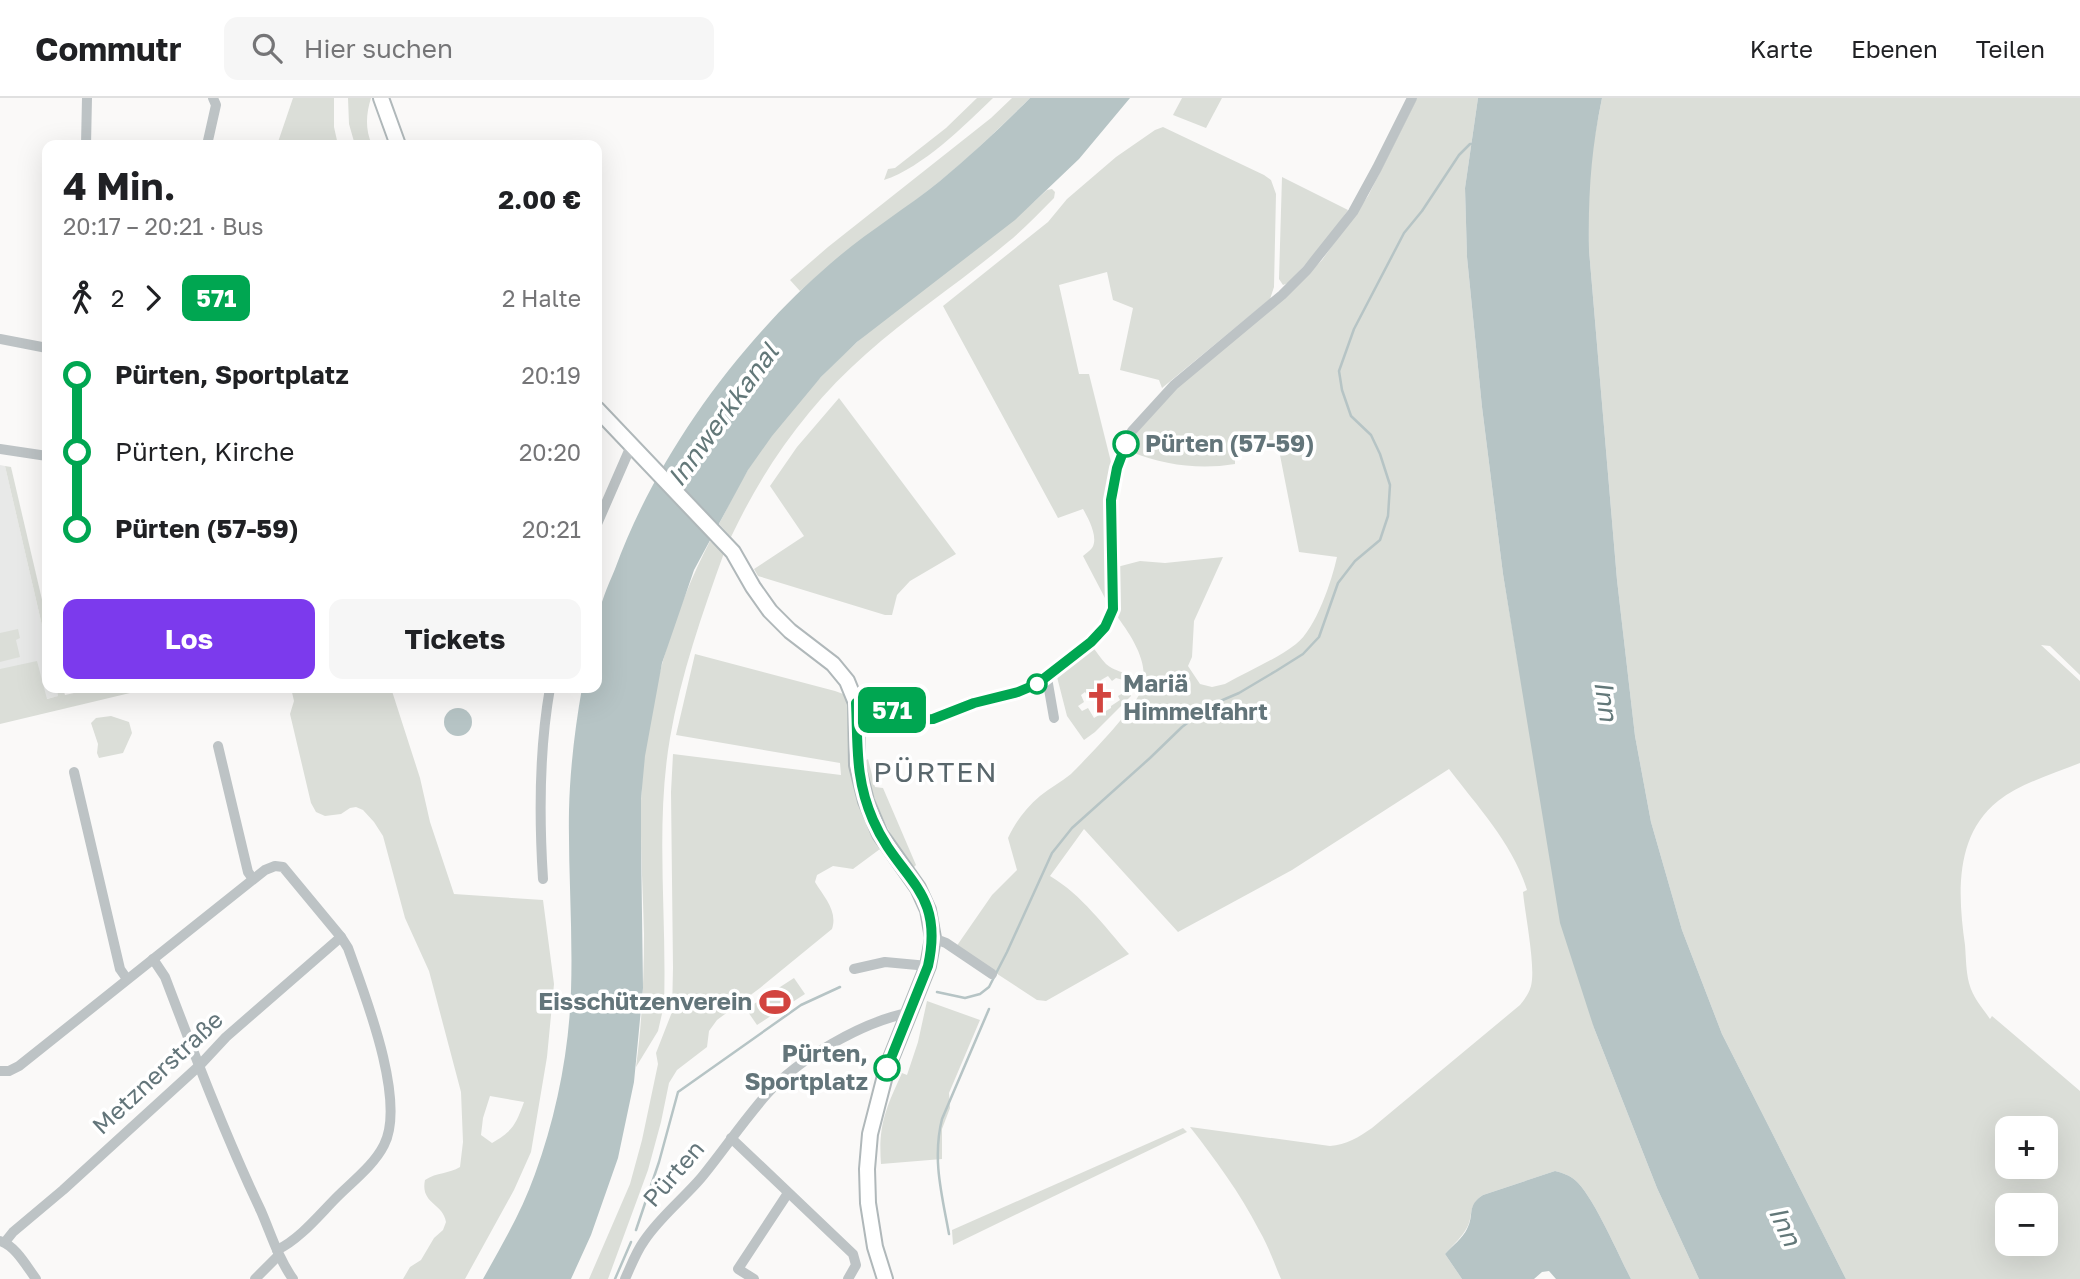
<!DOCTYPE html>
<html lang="de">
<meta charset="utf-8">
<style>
body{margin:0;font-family:"Golos Text",sans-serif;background:#f6f6f6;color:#202124;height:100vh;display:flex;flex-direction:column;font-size:26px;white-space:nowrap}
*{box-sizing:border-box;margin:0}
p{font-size:23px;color:#757577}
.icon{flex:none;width:38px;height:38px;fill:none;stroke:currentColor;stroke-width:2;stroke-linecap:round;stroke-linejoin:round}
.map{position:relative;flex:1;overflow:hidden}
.sheet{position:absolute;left:42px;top:42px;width:560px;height:553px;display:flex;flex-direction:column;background:#fff;border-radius:14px;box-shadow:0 7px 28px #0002}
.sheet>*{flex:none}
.badge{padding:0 14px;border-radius:10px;font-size:24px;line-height:46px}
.buttons{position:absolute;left:1995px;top:1018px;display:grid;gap:14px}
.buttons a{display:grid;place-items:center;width:63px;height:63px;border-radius:14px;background:#fff;box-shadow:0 7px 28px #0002;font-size:35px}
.map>.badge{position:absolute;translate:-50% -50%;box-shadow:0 0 0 4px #fff}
.legs{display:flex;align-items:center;gap:10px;height:77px;padding:0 21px;font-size:23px}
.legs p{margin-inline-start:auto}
.overview{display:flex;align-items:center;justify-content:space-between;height:119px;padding:0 21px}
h1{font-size:38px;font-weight:700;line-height:52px}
.cta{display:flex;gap:14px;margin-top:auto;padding:14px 21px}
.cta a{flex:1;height:80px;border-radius:14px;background:#7c3aed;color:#fff;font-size:28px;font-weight:700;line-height:80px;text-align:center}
.cta a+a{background:#f6f6f6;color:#202124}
ul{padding:0 21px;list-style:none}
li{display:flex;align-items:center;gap:24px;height:77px;font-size:26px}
li i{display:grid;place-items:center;width:10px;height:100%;margin:0 9px;background:currentColor}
li i::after{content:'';width:18px;height:18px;margin:-9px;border:5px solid;border-radius:50%;background:#fff}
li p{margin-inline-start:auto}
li:first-child i{background:linear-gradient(#0000 50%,currentColor 0)}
li:last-child i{background:linear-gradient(currentColor 50%,#0000 0)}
header{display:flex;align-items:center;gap:42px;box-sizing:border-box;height:98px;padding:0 35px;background:#fff;border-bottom:2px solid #e0e0e0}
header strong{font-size:33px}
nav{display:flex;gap:38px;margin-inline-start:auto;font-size:24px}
.search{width:490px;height:63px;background:#f6f6f6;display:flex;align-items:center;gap:18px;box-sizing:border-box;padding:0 24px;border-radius:14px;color:#757577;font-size:26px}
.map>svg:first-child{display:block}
.built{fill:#e8e9e8}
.green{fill:#dbded8;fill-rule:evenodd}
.water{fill:#b6c4c5}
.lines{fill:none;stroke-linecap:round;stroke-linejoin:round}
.stream{stroke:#b6c4c5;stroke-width:2.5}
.secondary-casing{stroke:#b0b8ba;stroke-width:18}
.minor{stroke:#bdc3c5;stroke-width:10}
.secondary{stroke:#fff;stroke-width:14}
.line-1-casing{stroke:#fff;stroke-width:16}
.line-1{stroke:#00a651;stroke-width:10}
.stop-1-dot{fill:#fff;stroke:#00a651;stroke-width:3.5}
.labels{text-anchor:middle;stroke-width:7;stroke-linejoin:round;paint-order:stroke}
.stop-label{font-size:24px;font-weight:bold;fill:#63757a;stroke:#fff;text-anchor:start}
.poi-label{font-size:24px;font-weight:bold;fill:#63757a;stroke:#fff;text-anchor:start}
.street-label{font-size:24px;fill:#63757a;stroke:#fff}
.water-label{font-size:26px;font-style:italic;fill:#637879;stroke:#fff}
.quarter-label{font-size:28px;letter-spacing:2px;fill:#59676c;stroke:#fff}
</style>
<header>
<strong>Commutr</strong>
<div class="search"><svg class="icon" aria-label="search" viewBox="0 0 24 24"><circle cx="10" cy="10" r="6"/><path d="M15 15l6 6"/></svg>Hier suchen</div>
<nav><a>Karte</a><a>Ebenen</a><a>Teilen</a></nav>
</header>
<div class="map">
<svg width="2080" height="1181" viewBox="0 0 2080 1181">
<rect width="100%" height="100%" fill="#faf9f8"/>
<!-- built -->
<polygon class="built" points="0,367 5,368 47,549 47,590 57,590 59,598 0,612"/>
<!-- green -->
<g class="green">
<polygon points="293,0 334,0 334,29 338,47 277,47"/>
<path d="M348,0H371C366,16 365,31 372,47H355L349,26Z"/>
<path d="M977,0H993C965,27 922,70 884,82L888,71L895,70L946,30Z"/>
<path d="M1012,0H1030C1000,29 971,58 939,84C893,121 844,153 800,193L790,182L828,149L991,20Z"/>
<polygon points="1182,0 1222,0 1206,30 1173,17"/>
<path d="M1417,0H1478L1465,90L1467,159L1482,309L1503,476L1519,571L1594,930L1657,1090L1699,1181H1631C1619,1158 1593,1097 1575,1082C1569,1077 1563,1075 1555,1073L1483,1097C1466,1108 1475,1119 1465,1133C1460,1141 1452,1148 1445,1156L1462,1181H1281C1274,1165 1268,1147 1259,1132C1240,1095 1215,1061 1190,1029L1330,1048C1346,1047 1359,1039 1372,1030L1520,907C1525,901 1529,895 1531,888C1536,869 1525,816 1523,794L1527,792C1513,746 1477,708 1449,671L1292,772L1178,834L1084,731L1050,778C1082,797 1104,828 1129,856L1046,903L1037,902L956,849L992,797L1017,772L1008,740C1016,723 1026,710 1040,698C1050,690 1061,684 1071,676C1087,660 1136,610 1142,590C1150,564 1130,536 1116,517C1122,501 1118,485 1117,469L1140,463L1165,465L1223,459L1194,523L1192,559L1188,568L1200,586L1212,589L1225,586C1248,573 1275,562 1296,546C1316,531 1332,482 1337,459L1299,454L1277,342L1235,353V366C1199,372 1165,367 1131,354L1129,350L1141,326L1162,302L1289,194L1322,162L1368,98Z"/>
<path d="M1602,0H2080V577L2050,548L2041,547L2080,583V665C2053,676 2021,685 1998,703C1954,738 1958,798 1965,847C1966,860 1966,873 1969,885C1973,900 1982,909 1990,921L1992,918L2080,993V1181H1846L1722,936L1682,832L1651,724L1635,638L1617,482L1589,152L1588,103L1591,57ZM2007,1031H2046V1069H2007ZM2007,1108H2046V1146H2007Z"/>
<path d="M1163,29L1264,77L1271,82L1276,96L1274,189L1270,201L1162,290L1159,282L1120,272L1133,210L1113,202L1107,174L1059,187L1079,276H1089L1112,368L1105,397V414L1109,494L1106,502L1083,458C1086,455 1090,453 1092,450C1099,439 1088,420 1083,411L1058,420L943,208L1048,124L1067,101L1116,59L1155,32Z"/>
<polygon points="1282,79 1348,112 1325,145 1288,185 1283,187 1279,181"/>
<path d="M1052,91L1055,94L1054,100C1039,115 1024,131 1008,144C962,183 911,216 866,256C808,307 764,369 731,439L719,426C729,407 738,388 749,370C779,324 815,282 856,245C916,190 987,148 1047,92Z"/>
<polygon points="839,300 956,456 910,483 897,497 892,517 885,517 758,478 754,471 804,438 770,388 797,349"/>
<polygon points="5,368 11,369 47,523 47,549"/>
<path d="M710,443L724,455C702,516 681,576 670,640C655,727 667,818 664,907L658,933L636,969C642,925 644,880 644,836C643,792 640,747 641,703C644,614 669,522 710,443Z"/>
<polygon points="18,531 20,540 16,542 20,559 0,564 0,535"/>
<path d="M1092,548C1096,553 1101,561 1106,566C1122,579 1132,568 1131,598L1095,634L1084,642L1067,618L1056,575ZM1108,578L1112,583L1116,580L1123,582L1126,587L1125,594L1118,598L1120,602L1111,608V610L1094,620L1088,610L1082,613L1078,608L1084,604L1081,597L1085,594L1087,597L1104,587L1101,582Z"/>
<path d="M695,556L835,593L846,597C854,616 849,638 851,658C853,691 864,722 880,751L853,771L833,768L817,777L815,784C824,799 838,813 832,831L760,890L717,922L709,933L707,949L677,972L669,985L661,1024L648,1072L608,1181H589L630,1086L642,1042L658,966L656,955L672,914L673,870L671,694L673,656L841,677L840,665L676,637Z"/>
<polygon points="37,563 47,601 58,598 57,590 63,590 65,597 96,590 151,590 0,626 0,571"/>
<path d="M291,590H391L420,680L430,724L454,796L543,802L554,886L547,959L531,1054L514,1092L465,1181H403L410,1169L421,1162L434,1140L443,1132L446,1124C443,1105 420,1106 425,1082C437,1074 449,1076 460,1069L463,1044L461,994L429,873L405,820L383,738L374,724L363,712L356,709L350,710L341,716L325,718L316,714L311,705L290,616L294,603ZM490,998L524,1004C516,1026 513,1033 492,1045L481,1037L483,1020Z"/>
<polygon points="111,618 129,624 132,635 123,655 99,660 97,655 98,646 91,625 96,620"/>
<path d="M868,661L875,689L883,690L916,767L913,770C888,735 872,705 865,663Z"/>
<polygon points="794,880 805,896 757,927 746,911"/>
<path d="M927,903L980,922L949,995L950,1010L942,1031V1061L881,1066C878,1027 886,1010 902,975L907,977L918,944Z"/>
<polygon points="1183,1030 1187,1034 953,1147 952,1132"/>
</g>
<!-- water -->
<g class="water">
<path d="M1030,0H1130L1079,61L1015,122L857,244L821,279L772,338L748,372L694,472L662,565L645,658L641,701V743L643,890L634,984L618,1060L591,1137L571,1181H483C502,1147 522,1113 535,1076C556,1019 569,954 571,893C573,833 568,772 569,712C570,671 575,630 582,590H597C597,569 594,546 597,526C599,507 608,488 615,471C656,358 739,244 830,166C864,136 904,112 940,83C971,57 1001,29 1030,0Z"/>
<path d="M1478,0H1602C1591,53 1588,97 1589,152L1617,482L1635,638L1651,724L1682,832L1722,936L1846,1181H1699L1657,1090L1594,930L1560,825L1503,476L1482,309L1467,159L1465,90Z"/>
<circle cx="458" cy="624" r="14"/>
<path d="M1555,1073C1563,1075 1569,1077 1575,1082C1593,1097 1619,1158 1631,1181H1556L1549,1173L1542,1174L1534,1181H1462L1445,1156C1452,1148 1463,1140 1467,1131C1475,1116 1466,1108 1483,1097Z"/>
</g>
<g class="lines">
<!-- stream -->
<g class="stream">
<polyline points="937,894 965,900 980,896 989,889 1007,854 1052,755 1072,730 1150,660 1182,629 1211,607 1239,595 1276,573 1303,556 1319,539 1338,485 1355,463 1380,442 1388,418 1390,387 1380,356 1371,337 1351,318 1342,292 1339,273 1354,231 1404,135 1422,113 1459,57 1470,46 1474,46"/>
<polyline points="636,1132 659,1064 678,994 801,907 840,889"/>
<path d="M949,1136C942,1097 932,1061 942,1021L989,911"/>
<polyline points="615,1181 631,1144"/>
</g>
<!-- secondary casing -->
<g class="secondary-casing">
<g id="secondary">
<polyline points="381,0 398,47"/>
<polyline points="597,311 733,454 753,489 770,513 790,533 833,566 847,583 856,605 857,667 866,703 880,736 918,790 928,812 933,840 928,868 887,970 870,1036 867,1071 868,1105 875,1149 885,1181"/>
</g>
</g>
<!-- minor -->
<g class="minor">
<polyline points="86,47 87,0"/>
<polyline points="207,47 216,7 213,0"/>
<polyline points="0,241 47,250"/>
<polyline points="0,351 47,358"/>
<polyline points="597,426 631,348"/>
<polyline points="1047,580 1054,620"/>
<polyline points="856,605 873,605 913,622 933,621 974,605 1018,594 1041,584 1101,535 1111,518 1114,503 1110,420 1113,384 1122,356 1132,333 1174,287 1282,197 1307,172 1353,114 1377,70 1412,0"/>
<polyline points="218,648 248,774 253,781"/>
<polyline points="74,674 120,871 127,881"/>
<path d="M543,781C539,718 539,652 550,590"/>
<polyline points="933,840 946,845 992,876"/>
<path d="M153,861L165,879C195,958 225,1037 261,1113C271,1136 278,1160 293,1181"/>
<polyline points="854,871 885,864 928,868"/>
<path d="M0,973H9L19,968L265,772L275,768L283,769L341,839L348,850C364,895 407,1003 384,1047C374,1067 353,1083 337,1099C319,1117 300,1141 277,1152"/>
<polyline points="731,1040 853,1156 856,1167 848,1181"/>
<path d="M0,1143C15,1147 27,1169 36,1181"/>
<polyline points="5,1144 13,1134 63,1092 199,968 226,939 341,839"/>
<polyline points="255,1181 278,1158"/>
<path d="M625,1181C631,1168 636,1154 644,1143C659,1120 683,1101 701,1080C724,1052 743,1023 767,996C798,961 862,924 908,915"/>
<polyline points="754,1181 738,1171 788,1095"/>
</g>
<!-- secondary -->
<use href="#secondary" class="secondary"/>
</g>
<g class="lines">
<!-- line-1 casing -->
<g class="line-1-casing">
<path id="line-1" d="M887,970L928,868C945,791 899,782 873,722C855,681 858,648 856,605L865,604L877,606L913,622L933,621L974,605L1018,594L1037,586L1091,544L1105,529L1113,511L1111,402L1117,370L1126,346"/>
</g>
<!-- line-1 -->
<use href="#line-1" class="line-1"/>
</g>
<!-- icons -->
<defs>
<g id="church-bare" transform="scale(2.415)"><path d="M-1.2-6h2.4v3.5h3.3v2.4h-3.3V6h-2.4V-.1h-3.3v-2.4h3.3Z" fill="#d2443f" stroke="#fff" stroke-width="2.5" paint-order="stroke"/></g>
<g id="stadium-bare" transform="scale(2.415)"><path d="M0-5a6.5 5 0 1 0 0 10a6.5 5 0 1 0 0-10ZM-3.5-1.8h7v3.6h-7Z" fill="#d2443f" stroke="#fff" stroke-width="2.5" paint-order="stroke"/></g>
</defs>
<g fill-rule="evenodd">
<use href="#church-bare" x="1100" y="600"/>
<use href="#stadium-bare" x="775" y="904"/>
</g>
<!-- markers -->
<g class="stop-1-dot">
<circle cx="1126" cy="346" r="12"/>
<circle cx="1037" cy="586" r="9"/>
<circle cx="887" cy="970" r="12"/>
</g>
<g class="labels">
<!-- stop labels -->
<g class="stop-label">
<text x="1145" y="354">Pürten (57-59)</text>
<text x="868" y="964" text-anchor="end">Pürten,<tspan x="868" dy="28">Sportplatz</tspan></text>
</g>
<!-- poi labels -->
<g class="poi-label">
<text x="1123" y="594">Mariä<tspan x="1123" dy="28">Himmelfahrt</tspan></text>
<text x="752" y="912" text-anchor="end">Eisschützenverein</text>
</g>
<!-- street labels -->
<g class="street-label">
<text transform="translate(158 975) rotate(-43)" y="8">Metznerstraße</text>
<text transform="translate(674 1076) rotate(-49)" y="8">Pürten</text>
</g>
<!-- water labels -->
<g class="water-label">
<text transform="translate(723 317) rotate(-54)" y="9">Innwerkkanal</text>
<text transform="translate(1606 603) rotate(82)" y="9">Inn</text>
<text transform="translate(1785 1128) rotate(65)" y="9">Inn</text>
</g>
<!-- quarter labels -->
<g class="quarter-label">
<text x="936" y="684">PÜRTEN</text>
</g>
</g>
</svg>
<div class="buttons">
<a>+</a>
<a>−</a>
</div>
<b class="badge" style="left:892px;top:612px;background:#00a651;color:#fff">571</b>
<section class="sheet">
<div class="overview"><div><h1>4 Min.</h1><p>20:17 – 20:21 · Bus</p></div><b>2.00 €</b></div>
<div class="legs"><svg class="icon" aria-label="walk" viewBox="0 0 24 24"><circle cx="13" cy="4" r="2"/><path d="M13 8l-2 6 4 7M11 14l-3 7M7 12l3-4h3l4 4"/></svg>2<svg class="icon" aria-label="forward" viewBox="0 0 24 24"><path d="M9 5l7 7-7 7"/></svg><b class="badge" style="background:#00a651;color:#fff">571</b><p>2 Halte</p></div>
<ul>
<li><i style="color:#00a651"></i><b>Pürten, Sportplatz</b><p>20:19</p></li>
<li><i style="color:#00a651"></i><span>Pürten, Kirche</span><p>20:20</p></li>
<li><i style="color:#00a651"></i><b>Pürten (57-59)</b><p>20:21</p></li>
</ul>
<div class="cta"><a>Los</a><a>Tickets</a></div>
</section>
</div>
